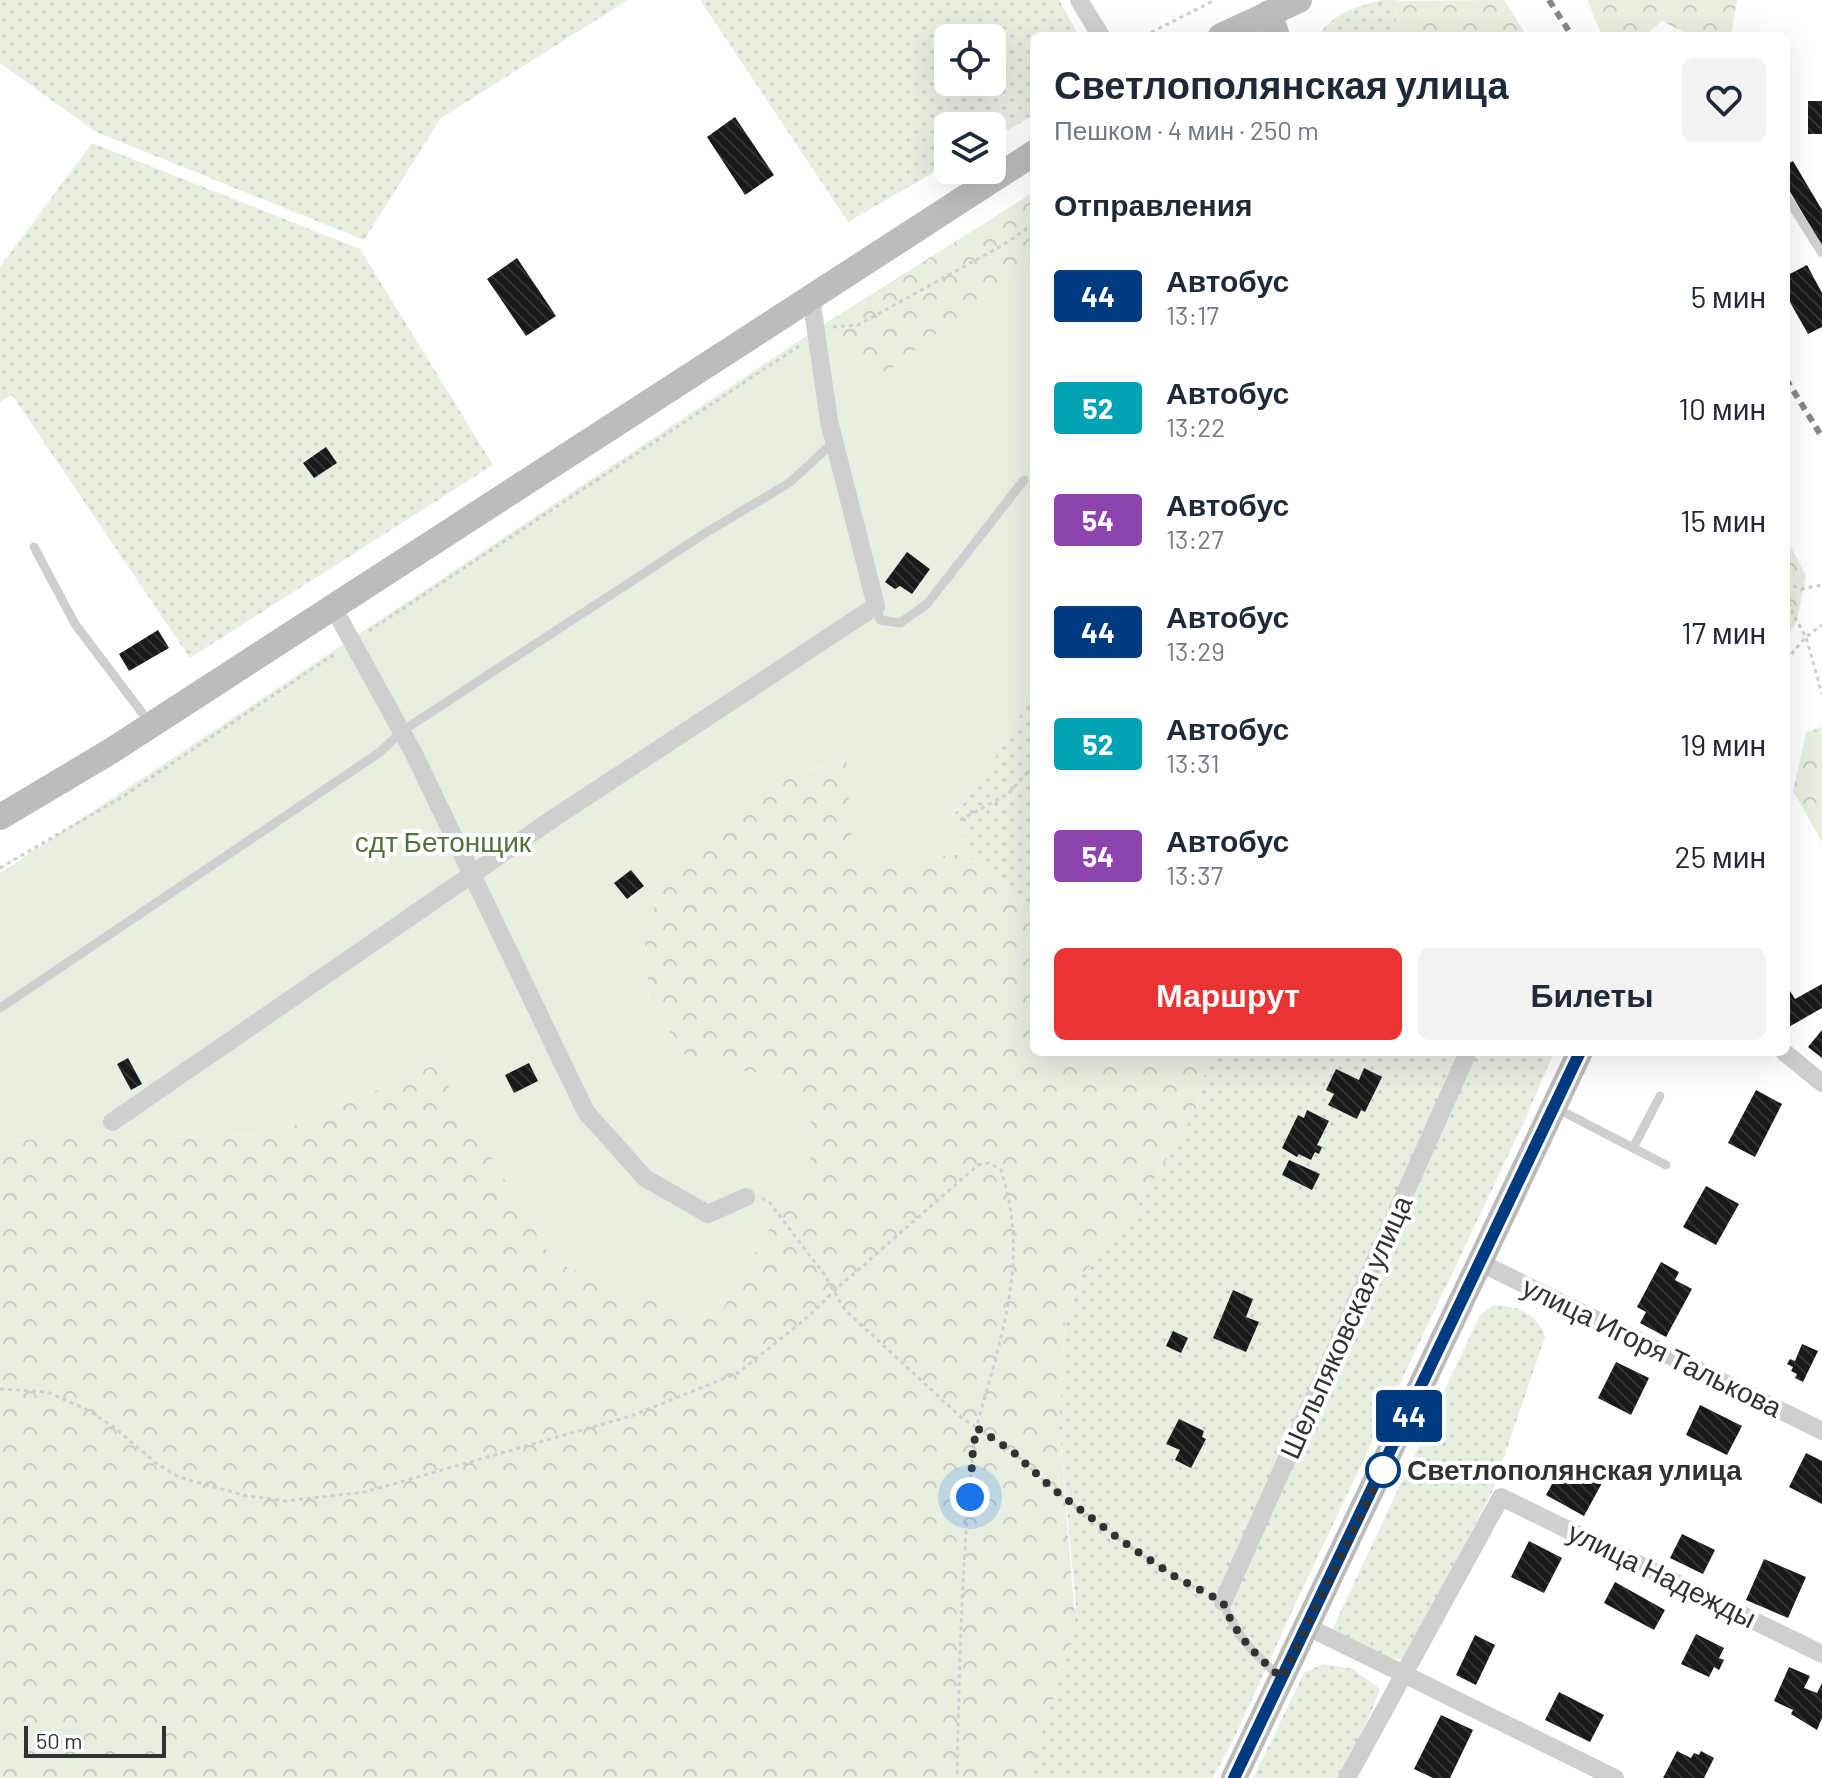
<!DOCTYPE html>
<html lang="ru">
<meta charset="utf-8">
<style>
body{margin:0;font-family:Barlow,sans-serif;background:#f2f2f3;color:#1f2937;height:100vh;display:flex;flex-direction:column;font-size:30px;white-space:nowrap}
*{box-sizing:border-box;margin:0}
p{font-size:26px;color:#747a83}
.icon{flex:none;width:44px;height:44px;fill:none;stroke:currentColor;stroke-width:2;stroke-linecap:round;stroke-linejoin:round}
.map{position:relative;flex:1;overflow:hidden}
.panel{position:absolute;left:1030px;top:32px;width:760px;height:1024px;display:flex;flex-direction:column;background:#fff;border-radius:12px;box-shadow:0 8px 32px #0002}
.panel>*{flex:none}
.badge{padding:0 16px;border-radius:6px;font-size:28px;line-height:52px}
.controls{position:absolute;left:934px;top:24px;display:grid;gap:16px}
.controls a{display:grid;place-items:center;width:72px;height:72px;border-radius:12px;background:#fff;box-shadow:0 8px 32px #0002;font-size:40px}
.scale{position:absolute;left:24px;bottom:20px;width:142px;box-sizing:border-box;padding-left:8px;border:4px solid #323232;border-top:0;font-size:22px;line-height:28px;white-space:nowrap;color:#323232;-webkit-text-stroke:6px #fff;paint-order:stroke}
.you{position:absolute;width:40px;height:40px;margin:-20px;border:6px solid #fff;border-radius:50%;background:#1a73e8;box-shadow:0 0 0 12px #1a73e833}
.map>.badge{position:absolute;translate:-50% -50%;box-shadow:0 0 0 4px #fff}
h2{padding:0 24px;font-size:30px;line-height:72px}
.round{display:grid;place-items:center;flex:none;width:84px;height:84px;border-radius:12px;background:#f2f2f3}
.head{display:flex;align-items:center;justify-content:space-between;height:136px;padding:0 24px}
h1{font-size:38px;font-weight:700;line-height:60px}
.cta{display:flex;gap:16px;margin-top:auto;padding:16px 24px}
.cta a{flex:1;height:92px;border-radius:12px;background:#ea3434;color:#fff;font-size:32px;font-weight:700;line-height:92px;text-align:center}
.cta a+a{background:#f2f2f3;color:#1f2937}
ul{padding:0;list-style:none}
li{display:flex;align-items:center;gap:24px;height:112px;padding:0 24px}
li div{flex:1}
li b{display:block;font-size:30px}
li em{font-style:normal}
li .badge{min-width:88px;font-weight:700;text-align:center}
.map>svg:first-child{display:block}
.grass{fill:url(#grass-dots);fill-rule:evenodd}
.forest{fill:url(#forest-crowns)}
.garden{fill:#e7efe1}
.building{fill:url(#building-back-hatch)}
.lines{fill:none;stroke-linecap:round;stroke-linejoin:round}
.path{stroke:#cfcfcf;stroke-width:3;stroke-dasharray:4 4;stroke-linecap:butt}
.lane{stroke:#cfcfcf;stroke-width:9}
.street{stroke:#cfcfcf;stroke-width:18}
.secondary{stroke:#bcbcbc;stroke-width:26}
.rail{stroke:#878787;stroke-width:6;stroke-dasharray:8 6;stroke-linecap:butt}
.line-casing{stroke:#fff;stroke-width:18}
.line{stroke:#003b80;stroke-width:12}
.walk{stroke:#323232;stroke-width:8;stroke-dasharray:0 14.4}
.stop-dot{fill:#fff;stroke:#003b80;stroke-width:4}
.labels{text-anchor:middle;stroke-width:8;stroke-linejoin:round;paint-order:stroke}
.park-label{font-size:28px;fill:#51703d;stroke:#fff}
.street-label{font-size:28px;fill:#323232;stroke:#fff}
.stop-label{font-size:28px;font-weight:bold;fill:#323232;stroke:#fff;text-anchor:start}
</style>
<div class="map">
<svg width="1822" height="1778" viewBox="0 0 1822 1778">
<defs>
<pattern id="grass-dots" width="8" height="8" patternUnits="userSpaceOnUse" patternTransform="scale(2)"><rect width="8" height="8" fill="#e7efe1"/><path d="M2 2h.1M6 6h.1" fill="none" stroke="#c7cdc2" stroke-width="1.8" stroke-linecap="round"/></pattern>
<pattern id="forest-crowns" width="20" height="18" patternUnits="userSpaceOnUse" patternTransform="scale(2)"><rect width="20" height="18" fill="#e7efe1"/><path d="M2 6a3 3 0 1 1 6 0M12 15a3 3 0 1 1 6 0" fill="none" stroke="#c7cdc2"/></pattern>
<pattern id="building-back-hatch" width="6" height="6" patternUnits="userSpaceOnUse" patternTransform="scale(2)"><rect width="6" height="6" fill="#191919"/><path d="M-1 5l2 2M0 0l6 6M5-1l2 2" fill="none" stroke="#323232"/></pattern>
</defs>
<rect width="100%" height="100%" fill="#fff"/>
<!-- grass -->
<g class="grass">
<polygon points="0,0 628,0 441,118 364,240 96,132 0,63"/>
<path d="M700,0H1059L1079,36H1034V115L992,139V126H948V164L848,222ZM948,38H992V82H948Z"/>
<path d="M1381,0H1400L1395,1L1397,36H1318C1334,13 1355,7 1381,0Z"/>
<polygon points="92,143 360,249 493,465 190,658 12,395 0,402 0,267"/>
<polygon points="1034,692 1034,910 966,854 965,833 952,816 977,788"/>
<polygon points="1210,1052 1554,1052 1523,1124 1300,1594 1236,1734 1213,1778 1027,1778 1076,1606 1059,1426 1065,1321 1082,1274 1126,1226 1195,1112"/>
<path d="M1493,1305C1517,1306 1537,1312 1545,1337L1492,1492L1404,1660L1383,1657L1332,1630L1480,1315Z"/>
<polygon points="1323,1664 1353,1669 1380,1689 1370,1715 1339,1778 1253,1778 1304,1673"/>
</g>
<!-- forest -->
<g class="forest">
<polygon points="1504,0 1527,36 1397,36 1395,1"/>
<polygon points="1587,0 1737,0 1731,36 1692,36 1662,21 1644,36 1602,36"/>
<polygon points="1034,192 1034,257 886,374 821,326"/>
<polygon points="1786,538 1806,575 1797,620 1786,640"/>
<polygon points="1822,726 1822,842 1793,791 1806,733"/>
<polygon points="847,756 853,864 966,854 1034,910 1034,1052 1210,1052 1195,1112 1126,1226 1082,1274 1065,1320 1059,1426 1076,1629 1027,1778 0,1778 0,1140 272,1135 436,1064 553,1261 783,1076 691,1064 649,1001 645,944 661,879 767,787"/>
</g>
<!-- garden -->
<polygon class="garden" points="1034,257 1034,692 977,788 952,815 965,833 966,854 853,864 846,756 767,787 661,879 645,944 649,1001 691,1064 783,1076 821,1140 716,1321 619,1290 553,1261 436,1064 272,1135 0,1140 0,873 821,326 886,373"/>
<!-- building -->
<g class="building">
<rect x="1808" y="101" width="14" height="33"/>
<polygon points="735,117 774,175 745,195 707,137"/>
<polygon points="1793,161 1822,210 1822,246 1786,185 1786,165"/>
<polygon points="517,258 556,316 526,336 487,279"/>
<polygon points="1807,265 1822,293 1822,327 1808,334 1786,295 1786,276"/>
<polygon points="326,447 337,463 314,478 303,463"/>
<polygon points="907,552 930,569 912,594 900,586 895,589 885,582"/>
<polygon points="158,630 169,648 129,671 119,654"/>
<polygon points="631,870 644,886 627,899 614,883"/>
<polygon points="1822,984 1822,1008 1787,1028 1786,993 1790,991 1795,999"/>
<polygon points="1822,1030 1822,1058 1808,1047"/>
<polygon points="128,1058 142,1084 131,1090 117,1064"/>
<polygon points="529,1063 538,1081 514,1093 505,1075"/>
<polygon points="1364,1068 1382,1077 1365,1112 1361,1110 1357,1119 1328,1105 1334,1094 1326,1090 1336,1069 1359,1080"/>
<polygon points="1756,1090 1782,1104 1755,1157 1728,1143"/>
<polygon points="1307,1110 1329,1121 1317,1145 1322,1147 1319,1154 1315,1152 1311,1160 1299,1154 1297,1157 1282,1148 1298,1115 1304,1118"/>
<polygon points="1289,1160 1320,1174 1312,1190 1282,1175"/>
<polygon points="1706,1186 1739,1204 1716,1245 1683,1227"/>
<polygon points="1661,1262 1679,1272 1675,1280 1692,1289 1666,1337 1640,1323 1646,1312 1637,1307"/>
<polygon points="1233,1290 1253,1299 1246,1317 1259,1322 1246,1352 1213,1338"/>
<polygon points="1173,1331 1188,1338 1181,1353 1166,1346"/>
<polygon points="1802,1344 1818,1351 1803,1382 1795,1378 1797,1374 1791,1371 1793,1367 1787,1364 1790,1359 1795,1361"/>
<polygon points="1616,1362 1649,1378 1631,1415 1598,1398"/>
<polygon points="1700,1405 1742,1426 1727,1455 1686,1435"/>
<polygon points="1179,1419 1204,1431 1202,1437 1206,1439 1191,1468 1175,1460 1180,1450 1166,1444"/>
<polygon points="1806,1453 1822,1461 1822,1504 1789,1487"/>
<polygon points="1564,1462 1602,1483 1584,1516 1546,1495"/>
<polygon points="1682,1534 1715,1550 1703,1574 1670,1558"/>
<polygon points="1529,1541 1562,1558 1544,1593 1511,1577"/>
<polygon points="1764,1559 1806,1577 1788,1618 1746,1600"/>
<polygon points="1615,1582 1665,1610 1654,1630 1604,1603"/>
<polygon points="1696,1634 1724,1648 1719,1658 1724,1660 1719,1670 1714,1667 1709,1677 1681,1664"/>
<polygon points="1475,1635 1495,1645 1476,1685 1456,1675"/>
<polygon points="1789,1667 1810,1676 1804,1688 1817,1693 1822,1683 1822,1718 1817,1730 1791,1714 1793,1710 1774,1701"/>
<polygon points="1559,1692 1604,1715 1590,1742 1545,1720"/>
<polygon points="1441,1715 1473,1730 1450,1778 1433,1778 1414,1769"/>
<polygon points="1677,1751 1691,1758 1694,1753 1699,1755 1701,1751 1714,1758 1704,1778 1663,1778"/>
</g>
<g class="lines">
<!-- path -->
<g class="path">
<polyline points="1144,36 1215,0"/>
<polyline points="833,327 858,325 1003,245 1034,224"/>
<polyline points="1786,583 1801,589 1822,585"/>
<polyline points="1786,595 1794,616 1806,637 1822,694"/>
<polyline points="369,631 799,346"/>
<polyline points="1786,660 1806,637 1822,625"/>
<polyline points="960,820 1008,794 1034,765"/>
<polyline points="0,868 122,797 336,653"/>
<polyline points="762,1198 769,1202 824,1274 845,1310 962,1418 1012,1451 1052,1488 1119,1539 1174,1576 1205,1593"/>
<path d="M0,1389L47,1392L88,1410L115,1428L156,1463L179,1477L207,1485L247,1496L286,1501L365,1492L631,1416L738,1373L809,1316L834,1291L978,1165L989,1163L1001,1170C1025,1242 1010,1308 990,1379C984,1402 975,1426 973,1450C962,1558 959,1669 957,1778"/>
</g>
<!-- lane -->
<g class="lane">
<polyline points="1786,196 1822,253"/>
<polyline points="34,547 75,624 149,722"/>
<polyline points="876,606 880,620 900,623 927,604 1024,480"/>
<polyline points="0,1008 379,753 402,731 707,532 789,483 834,442"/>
<polyline points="1556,1108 1666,1165"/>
<polyline points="1633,1148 1660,1096"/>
<path d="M1223,1602C1235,1635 1254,1654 1279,1676"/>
</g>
<!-- street -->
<g class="street">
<polyline points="1079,0 1101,36"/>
<polyline points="333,607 414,754 586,1112 645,1178 708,1214 746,1197"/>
<polyline points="1784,1052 1822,1083"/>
<polyline points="112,1122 554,818 876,606 829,421 811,297"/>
<polyline points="1481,1263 1822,1431"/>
<polyline points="1223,1602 1468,1052"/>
<polyline points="1308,1627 1615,1778"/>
<polyline points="1347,1778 1501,1497 1822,1654"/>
</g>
<!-- secondary -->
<g class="secondary">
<polyline points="1269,13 1277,36"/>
<polyline points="1221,36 1299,0"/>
<polyline points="0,817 111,751 1034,153"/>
<polyline points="1234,1778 1580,1052"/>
</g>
<!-- rail -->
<g class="rail">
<polyline points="1549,0 1572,36"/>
<polyline points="1786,379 1822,437"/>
</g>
</g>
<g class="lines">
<!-- line casing -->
<g class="line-casing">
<polyline id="line" points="1234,1778 1580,1052"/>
</g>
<!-- line -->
<use href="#line" class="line"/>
<!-- walk -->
<path class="walk" d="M970,1497L973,1448L977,1428L1012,1451L1052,1488L1119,1539L1174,1576L1223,1602C1235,1635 1256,1656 1282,1678L1385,1465L1383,1470"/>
</g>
<!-- markers -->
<circle class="stop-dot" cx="1383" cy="1470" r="16"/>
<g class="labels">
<!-- park labels -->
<g class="park-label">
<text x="443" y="852">сдт Бетонщик</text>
</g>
<!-- street labels -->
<g class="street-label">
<text transform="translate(1346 1327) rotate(-66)" y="10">Шельпяковская улица</text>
<text transform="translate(1652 1347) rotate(26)" y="10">улица Игоря Талькова</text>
<text transform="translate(1662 1575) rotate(26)" y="10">улица Надежды</text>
</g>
<!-- stop labels -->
<g class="stop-label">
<text x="1407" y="1480">Светлополянская улица</text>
</g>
</g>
</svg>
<div class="controls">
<a><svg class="icon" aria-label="locate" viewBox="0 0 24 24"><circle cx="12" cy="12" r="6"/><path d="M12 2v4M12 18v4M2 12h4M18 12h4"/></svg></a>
<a><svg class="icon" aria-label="layers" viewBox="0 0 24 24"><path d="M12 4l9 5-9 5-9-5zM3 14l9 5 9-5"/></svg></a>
</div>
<div class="scale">50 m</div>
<div class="you" style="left:970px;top:1497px"></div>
<b class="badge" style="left:1409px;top:1416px;background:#003b80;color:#fff">44</b>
<section class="panel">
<div class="head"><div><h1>Светлополянская улица</h1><p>Пешком · 4 мин · 250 m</p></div><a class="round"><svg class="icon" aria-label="heart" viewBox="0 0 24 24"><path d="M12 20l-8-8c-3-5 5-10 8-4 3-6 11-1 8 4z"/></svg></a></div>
<h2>Отправления</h2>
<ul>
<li><span class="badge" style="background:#003b80;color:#fff">44</span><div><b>Автобус</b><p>13:17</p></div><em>5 мин</em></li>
<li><span class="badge" style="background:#00a3b4;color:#fff">52</span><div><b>Автобус</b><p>13:22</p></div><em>10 мин</em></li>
<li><span class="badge" style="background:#8e44ad;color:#fff">54</span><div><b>Автобус</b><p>13:27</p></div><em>15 мин</em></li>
<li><span class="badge" style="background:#003b80;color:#fff">44</span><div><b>Автобус</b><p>13:29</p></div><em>17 мин</em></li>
<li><span class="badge" style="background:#00a3b4;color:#fff">52</span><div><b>Автобус</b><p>13:31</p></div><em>19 мин</em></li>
<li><span class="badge" style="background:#8e44ad;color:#fff">54</span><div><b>Автобус</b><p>13:37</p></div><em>25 мин</em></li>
</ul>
<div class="cta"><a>Маршрут</a><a>Билеты</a></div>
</section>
</div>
